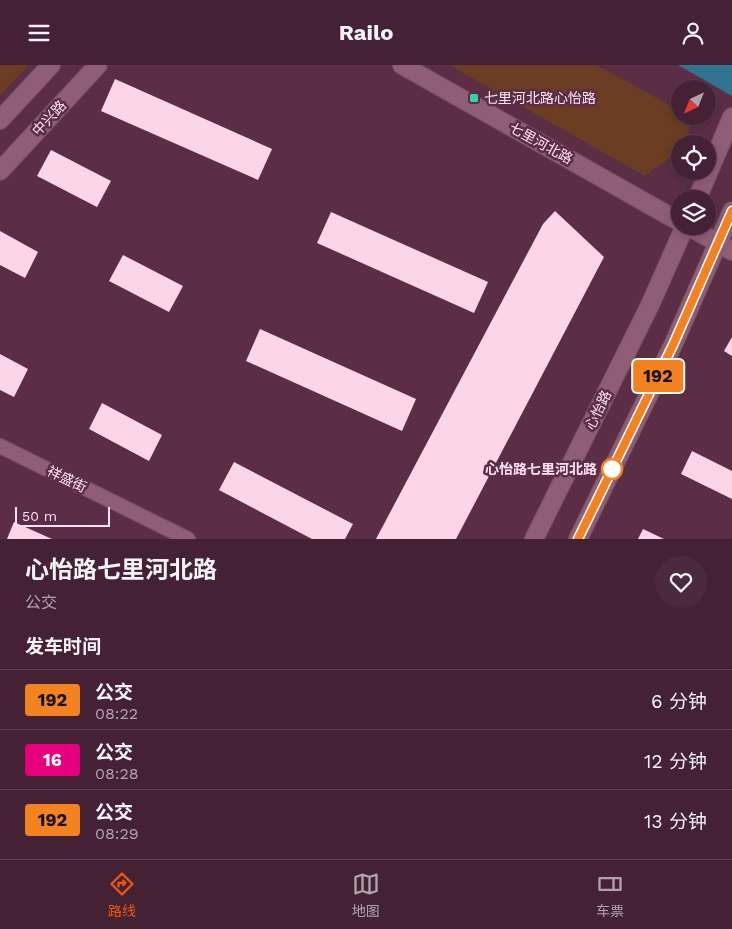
<!DOCTYPE html>
<html lang="zh">
<meta charset="utf-8">
<style>
body{margin:0;font-family:"Work Sans","Noto Sans SC",sans-serif;background:#4b2a3c;color:#f1f3f6;height:100vh;display:flex;flex-direction:column;font-size:19px;white-space:nowrap}
*{box-sizing:border-box;margin:0}
p{font-size:16px;color:#afa4ac}
.icon{flex:none;width:28px;height:28px;fill:none;stroke:currentColor;stroke-width:2;stroke-linecap:round;stroke-linejoin:round}
.map{position:relative;height:474px;overflow:hidden}
.drawer{display:flex;flex-direction:column;background:#442234;flex:1}
.drawer>*{flex:none}
.badge{padding:0 10px;border-radius:4px;font-size:18px;line-height:32px}
.needle{width:32px;rotate:223deg}
.buttons{position:absolute;left:671px;top:15px;display:grid;gap:10px}
.buttons a{display:grid;place-items:center;width:45px;height:45px;border-radius:50%;background:#442234;box-shadow:0 2px 8px #0003,0 0 0 1px #5c3f4f;font-size:25px}
.scale{position:absolute;left:15px;bottom:12px;width:95px;box-sizing:border-box;padding-left:5px;border:2px solid #fbe3ed;border-top:0;font-size:14px;line-height:18px;white-space:nowrap;color:#fbe3ed;-webkit-text-stroke:4px #5b2e45;paint-order:stroke}
.map>.badge{position:absolute;translate:-50% -50%;box-shadow:0 0 0 2px #fff}
h2{padding:0 25px;font-size:19px;line-height:45px}
.round{display:grid;place-items:center;flex:none;width:52px;height:52px;border-radius:26px;background:#4b2a3c}
.overview{display:flex;align-items:center;justify-content:space-between;height:85px;padding:0 25px}
h1{font-size:24px;font-weight:700;line-height:38px}
ul{padding:0;list-style:none}
li{display:flex;align-items:center;gap:15px;height:60px;padding:0 25px;border-top:1px solid #5c3f4f}
li div{flex:1}
li b{display:block;font-size:19px}
li em{font-style:normal}
li .badge{min-width:55px;font-weight:700;text-align:center}
header{display:flex;justify-content:space-between;align-items:center;height:65px;padding:0 25px;background:#442234;font-size:22px;font-weight:700}
.dock{display:flex;justify-content:space-around;align-items:center;height:70px;border-top:1px solid #5c3f4f;background:#442234;font-size:14px;color:#afa4ac}
.dock a{display:grid;justify-items:center;gap:2px}
.dock .active{color:#ea580c}
.map>svg:first-child{display:block}
.park{fill:#6b3d23}
.water{fill:#317491}
.building{fill:#fcd5e6}
.lines{fill:none;stroke-linecap:round;stroke-linejoin:round}
.minor-casing{stroke:#744e61;stroke-width:16}
.tertiary-casing{stroke:#744e61;stroke-width:20}
.minor{stroke:#8f5d74;stroke-width:14}
.tertiary{stroke:#8f5d74;stroke-width:18}
.line-casing{stroke:#fff;stroke-width:11}
.line{stroke:#f58220;stroke-width:8}
.poi-dot{fill:#31d4a9;stroke:#5b2e45;stroke-width:2}
.stop-dot{fill:#fff;stroke:#f58220;stroke-width:2.5}
.labels{text-anchor:middle;stroke-width:5;stroke-linejoin:round;paint-order:stroke}
.poi-label{font-size:14px;fill:#fbe3ed;stroke:#5b2e45;text-anchor:start}
.street-label{font-size:14px;fill:#fbe3ed;stroke:#5b2e45}
.stop-label{font-size:14px;font-weight:bold;fill:#fbe3ed;stroke:#5b2e45;text-anchor:end}
</style>
<header><svg class="icon" aria-label="menu" viewBox="0 0 24 24"><path d="M4 6h16M4 12h16M4 18h16"/></svg>Railo<svg class="icon" aria-label="person" viewBox="0 0 24 24"><circle cx="12" cy="8" r="4"/><path d="M4 21q1-7 8-7t8 7"/></svg></header>
<div class="map">
<svg width="732" height="474" viewBox="0 0 732 474">
<rect width="100%" height="100%" fill="#5b2e45"/>
<!-- park -->
<g class="park">
<polygon points="0,0 29,0 0,30"/>
<polygon points="449,0 597,0 680,46 680,51 694,54 683,79 680,79 680,85 645,111"/>
</g>
<!-- water -->
<polygon class="water" points="678,0 732,0 732,31"/>
<!-- building -->
<g class="building">
<polygon points="115,14 272,84 258,115 101,46"/>
<polygon points="51,85 111,116 97,142 37,111"/>
<polygon points="555,146 604,192 456,474 376,474 543,159"/>
<polygon points="331,147 488,217 474,248 317,178"/>
<polygon points="0,166 38,187 25,213 0,200"/>
<polygon points="123,190 183,221 169,247 109,216"/>
<polygon points="260,264 416,334 402,366 246,296"/>
<polygon points="732,272 732,291 724,286"/>
<polygon points="0,289 28,304 14,332 0,325"/>
<polygon points="102,338 162,370 149,396 89,364"/>
<polygon points="692,386 732,406 732,434 681,409"/>
<polygon points="234,397 353,459 345,474 312,474 219,425"/>
<polygon points="14,457 52,474 7,474"/>
<polygon points="643,464 664,474 638,474"/>
</g>
<g class="lines">
<!-- minor casing -->
<g class="minor-casing">
<polyline id="minor" points="0,381 188,474"/>
</g>
<!-- tertiary casing -->
<g class="tertiary-casing">
<g id="tertiary">
<polyline points="402,0 680,157"/>
<polyline points="0,55 51,0"/>
<polyline points="0,106 98,0"/>
<polyline points="697,134 732,52"/>
<polyline points="688,161 732,186"/>
<polyline points="534,474 650,240 685,161"/>
<polyline points="578,474 673,280 732,146"/>
</g>
</g>
<!-- minor -->
<use href="#minor" class="minor"/>
<!-- tertiary -->
<use href="#tertiary" class="tertiary"/>
</g>
<g class="lines">
<!-- line casing -->
<g class="line-casing">
<polyline id="line" points="578,474 673,280 732,146"/>
</g>
<!-- line -->
<use href="#line" class="line"/>
</g>
<!-- markers -->
<rect class="poi-dot" x="469" y="28" width="10" height="10" rx="2.5"/>
<circle class="stop-dot" cx="612" cy="404" r="10"/>
<g class="labels">
<!-- poi labels -->
<g class="poi-label">
<text x="484" y="38">七里河北路心怡路</text>
</g>
<!-- street labels -->
<g class="street-label">
<text transform="translate(49 53) rotate(-47)" y="5">中兴路</text>
<text transform="translate(541 78) rotate(29)" y="5">七里河北路</text>
<text transform="translate(598 345) rotate(-64)" y="5">心怡路</text>
<text transform="translate(67 414) rotate(26)" y="5">祥盛街</text>
</g>
<!-- stop labels -->
<g class="stop-label">
<text x="597" y="409">心怡路七里河北路</text>
</g>
</g>
</svg>
<div class="buttons">
<a><svg class="needle" viewBox="-14 -14 28 28"><path d="M0-13l5 13h-10z" fill="#e53935"/><path d="M0 13l5-13h-10z" fill="#afa4ac"/></svg></a>
<a><svg class="icon" aria-label="locate" viewBox="0 0 24 24"><circle cx="12" cy="12" r="6"/><path d="M12 2v4M12 18v4M2 12h4M18 12h4"/></svg></a>
<a><svg class="icon" aria-label="layers" viewBox="0 0 24 24"><path d="M12 4l9 5-9 5-9-5zM3 14l9 5 9-5"/></svg></a>
</div>
<div class="scale">50 m</div>
<b class="badge" style="left:658px;top:311px;background:#f58220;color:#111">192</b>
</div>
<section class="drawer">
<div class="overview"><div><h1>心怡路七里河北路</h1><p>公交</p></div><a class="round"><svg class="icon" aria-label="heart" viewBox="0 0 24 24"><path d="M12 20l-8-8c-3-5 5-10 8-4 3-6 11-1 8 4z"/></svg></a></div>
<h2>发车时间</h2>
<ul>
<li><span class="badge" style="background:#f58220;color:#111">192</span><div><b>公交</b><p>08:22</p></div><em>6 分钟</em></li>
<li><span class="badge" style="background:#e6007e;color:#fff">16</span><div><b>公交</b><p>08:28</p></div><em>12 分钟</em></li>
<li><span class="badge" style="background:#f58220;color:#111">192</span><div><b>公交</b><p>08:29</p></div><em>13 分钟</em></li>
</ul>
</section>
<nav class="dock">
<a class="active"><svg class="icon" aria-label="directions" viewBox="0 0 24 24"><path d="M12 3l9 9-9 9-9-9zM9 14v-3h6M13 9l2 2-2 2"/></svg>路线</a>
<a><svg class="icon" aria-label="map" viewBox="0 0 24 24"><path d="M3 6l6-2 6 2 6-2v14l-6 2-6-2-6 2zM9 4v14M15 6v14"/></svg>地图</a>
<a><svg class="icon" aria-label="tickets" viewBox="0 0 24 24"><path d="M3 7h18v10H3zM15 7v10"/></svg>车票</a>
</nav>
